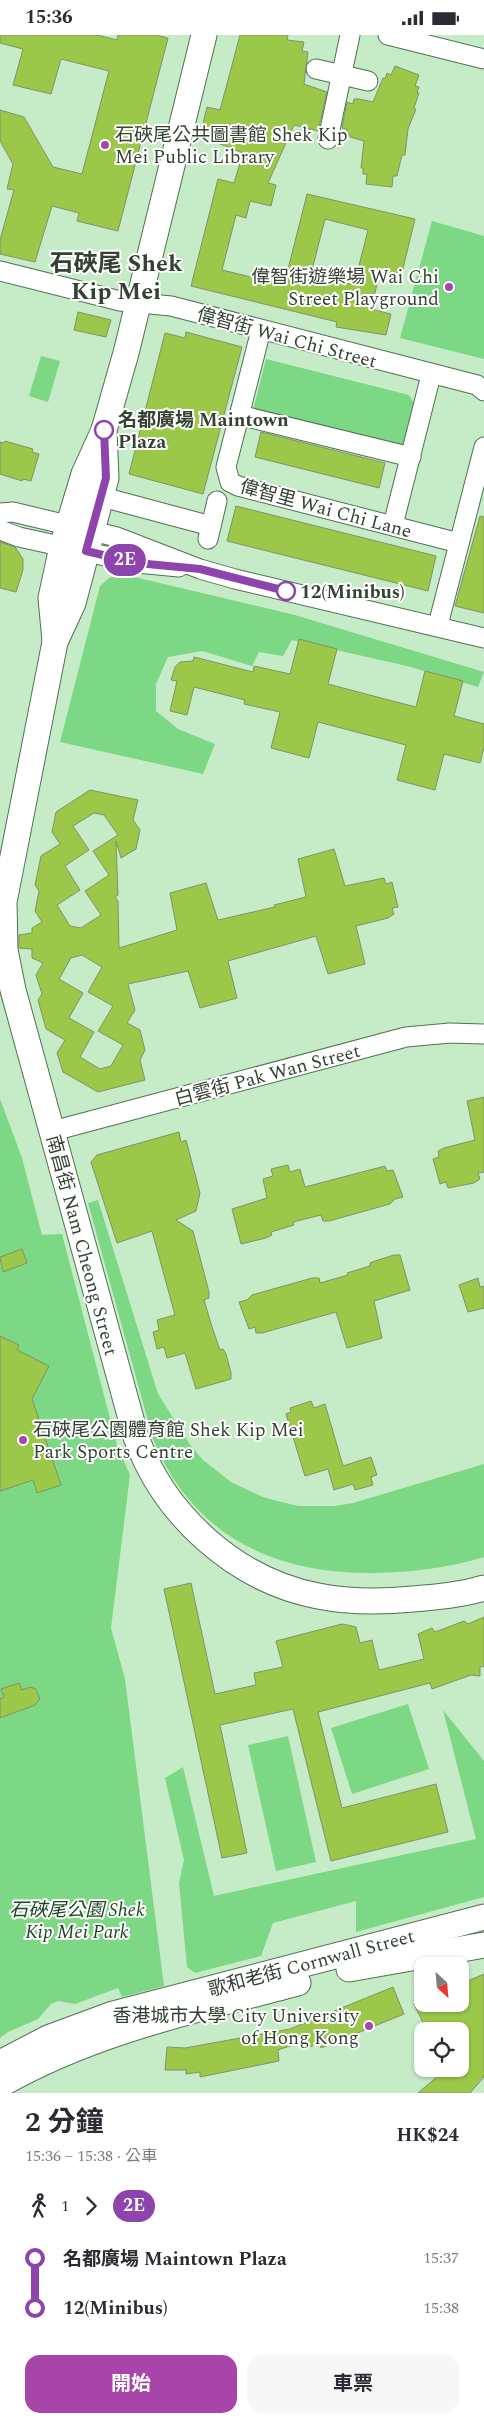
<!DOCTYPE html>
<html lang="zh-TW">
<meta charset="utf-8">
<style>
body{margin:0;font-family:Spectral,"Noto Sans TC",serif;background:#f7f7f7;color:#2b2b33;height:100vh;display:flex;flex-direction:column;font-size:19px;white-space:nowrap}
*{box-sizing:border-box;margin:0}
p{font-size:16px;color:#7c7c81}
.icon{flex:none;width:28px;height:28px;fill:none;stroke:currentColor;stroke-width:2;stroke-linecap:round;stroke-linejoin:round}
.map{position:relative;height:2058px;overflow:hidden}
.drawer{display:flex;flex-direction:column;background:#fff;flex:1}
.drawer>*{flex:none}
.badge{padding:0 10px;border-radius:16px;font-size:18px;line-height:32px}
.needle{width:32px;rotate:154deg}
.tools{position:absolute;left:414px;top:1922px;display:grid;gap:10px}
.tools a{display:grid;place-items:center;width:55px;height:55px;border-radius:10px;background:#fff;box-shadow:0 1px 4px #0004;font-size:25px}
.map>.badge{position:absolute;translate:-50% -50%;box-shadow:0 0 0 2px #fff}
.legs{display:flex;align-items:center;gap:8px;height:55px;padding:0 25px;font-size:16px}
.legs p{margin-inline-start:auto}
.head{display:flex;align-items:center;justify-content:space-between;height:85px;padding:0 25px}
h1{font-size:28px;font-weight:700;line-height:38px}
.action{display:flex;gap:10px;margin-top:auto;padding:10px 25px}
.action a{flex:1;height:58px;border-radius:15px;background:#a745ab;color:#fff;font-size:20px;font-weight:700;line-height:58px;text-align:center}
.action a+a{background:#f7f7f7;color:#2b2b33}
ul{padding:0 25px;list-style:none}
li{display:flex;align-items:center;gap:18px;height:50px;font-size:19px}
li i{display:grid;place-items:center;width:8px;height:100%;margin:0 6px;background:currentColor}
li i::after{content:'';width:12px;height:12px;margin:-6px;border:4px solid;border-radius:50%;background:#fff}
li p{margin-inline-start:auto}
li:first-child i{background:linear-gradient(#0000 50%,currentColor 0)}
li:last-child i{background:linear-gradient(currentColor 50%,#0000 0)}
.status{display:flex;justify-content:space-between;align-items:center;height:35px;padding:0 25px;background:#fff;direction:ltr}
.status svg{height:14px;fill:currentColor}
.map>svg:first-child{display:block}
.green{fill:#7cd885}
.building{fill:#9cc849;stroke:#819269;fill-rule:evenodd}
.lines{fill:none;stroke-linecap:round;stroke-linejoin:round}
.minor-casing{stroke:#507152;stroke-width:21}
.major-casing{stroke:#507152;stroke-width:27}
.minor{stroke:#fff;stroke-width:19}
.major{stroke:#fff;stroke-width:25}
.line-1-casing{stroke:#fff;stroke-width:11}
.line-1{stroke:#8e44ad;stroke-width:8}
.poi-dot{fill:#a745ab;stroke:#fff;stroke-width:2}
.stop-1-dot{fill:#fff;stroke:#8e44ad;stroke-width:2.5}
.labels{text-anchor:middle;stroke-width:4;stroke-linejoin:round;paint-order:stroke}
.poi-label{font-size:19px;fill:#334233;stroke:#fff;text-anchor:start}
.street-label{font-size:19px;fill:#334233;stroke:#fff}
.stop-label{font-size:19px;font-weight:bold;fill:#334233;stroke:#fff;text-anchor:start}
.park-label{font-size:19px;font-style:italic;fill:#1e4723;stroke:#fff}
.district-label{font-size:24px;font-weight:bold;fill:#334233;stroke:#fff}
</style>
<div class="status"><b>15:36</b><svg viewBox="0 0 49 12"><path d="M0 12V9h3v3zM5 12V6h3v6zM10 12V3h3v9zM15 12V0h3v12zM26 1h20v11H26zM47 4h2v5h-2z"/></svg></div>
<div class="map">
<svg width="484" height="2058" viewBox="0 0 484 2058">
<rect width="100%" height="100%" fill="#c6ebc7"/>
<!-- green -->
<g class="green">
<polygon points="432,186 484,201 484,324 400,303"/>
<polygon points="41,321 60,326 48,367 29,361"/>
<polygon points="266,324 409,360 414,368 402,416 252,379"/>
<polygon points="122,539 295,580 484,637 478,652 407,631 292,605 283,621 259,617 252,631 202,616 168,622 156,649 156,676 178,694 215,709 203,739 60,707 100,551 109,543"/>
<polygon points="0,1064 22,1123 42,1200 62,1199 117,1410 130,1440 111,1593 125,1644 164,1951 122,1962 118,1953 75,1969 58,1966 51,1969 38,1984 8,1997 0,2003"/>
<path d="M98,1165L158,1359L191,1411L203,1425L231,1447L263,1462L281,1467L299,1471H335L353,1468L484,1429V1522C449,1533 411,1537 375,1538C273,1539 193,1501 153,1404L88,1168Z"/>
<polygon points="408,1669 429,1734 352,1759 331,1693"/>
<polygon points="443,1675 484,1726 484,1862 356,1897 356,1866 273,1888 261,1921 195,1938 187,1932 179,1848 184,1825 165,1743 183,1732 214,1861 476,1804"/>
<polygon points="288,1701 316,1827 276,1836 248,1710"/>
</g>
<!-- building -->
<g class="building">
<polygon points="0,0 97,0 117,5 118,0 156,0 168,3 118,196 77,186 79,178 52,171 35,227 0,219 0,205 14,155 7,154 13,129 0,106 0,75 24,82 53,132 82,139 109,36 61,24 51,59 13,50 23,14 0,8"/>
<path d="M240,0H288L287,5L304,7L302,16L308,17L304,49L327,57L318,96L294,90L268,148L276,150L271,171L250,166L246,183L236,180L222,235L284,250L307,159L415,184L401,242L380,237L371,274L391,279L386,300L336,292L337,287L191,251L218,144L234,148L243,118L200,101L207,72L220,75ZM325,184L368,195L354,250L311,239Z"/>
<polygon points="395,31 419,40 415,51 419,52 417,58 419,58 414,73 416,74 408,94 405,120 402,120 397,141 393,141 392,152 366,149 367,139 363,139 363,133 361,133 364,106 350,102 350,100 346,99 347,94 342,93 347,67 353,69 354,64 359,64 373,67 383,43 385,44 387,38 391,40"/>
<polygon points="78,277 111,285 106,302 74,295"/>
<polygon points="186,297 242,312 203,459 129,439 165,298 185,303"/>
<polygon points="261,397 385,428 379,453 255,422"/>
<polygon points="5,406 33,414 32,417 39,419 31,446 23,444 22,446 0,439 0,407 4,408"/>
<polygon points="236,471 436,521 428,556 227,506"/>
<polygon points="480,481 484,482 484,578 455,571"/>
<polygon points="0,507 15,512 23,524 23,535 16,557 0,553"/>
<polygon points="299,604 337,614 328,649 381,663 416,672 425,636 463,646 454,681 484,689 484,712 480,728 444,719 435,755 397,745 406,710 318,687 309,723 271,713 280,677 244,669 245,665 194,652 187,680 170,676 177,646 171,645 175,632 180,627 193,626 194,622 253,637 254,631 290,639"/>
<path d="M90,755L138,765L133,785L140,795L136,814L121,823L116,806L118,860L115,862L118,866L119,913L177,895L170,858L206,848L218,885L275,872L274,870L306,862L298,824L334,814L345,851L384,843L386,849L392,847L398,872L392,873L394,879L388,883L356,891L365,929L328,939L316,901L228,926L237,963L200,973L188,936L128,949L135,975L127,988L140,995L145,1015L140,1025L145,1045L98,1057L63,1037L57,1018L65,1005L46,994L38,965L42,959L36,940L43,928L32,923V914L19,913V900L32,898V893L42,887L35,876L39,856L35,850L41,821L60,809L52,797L56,777ZM94,778L104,780L118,800L93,816L109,840L85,856L101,880L81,893L70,891L57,870L80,855L65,831L89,815L73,791ZM82,920L102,932L88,957L113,971L98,996L123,1010L111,1031L100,1034L80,1022L94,997L69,983L83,958L59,944L71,923Z"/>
<polygon points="484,1062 484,1137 478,1138 480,1144 474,1148 448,1153 446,1147 440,1149 433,1124 439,1122 438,1116 444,1113 475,1105 467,1066"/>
<polygon points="179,1097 181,1107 186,1105 200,1158 196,1176 176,1185 193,1196 209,1257 209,1263 204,1265 212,1292 220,1315 223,1314 226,1319 231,1338 231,1344 196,1354 185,1318 167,1323 164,1312 157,1314 153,1297 159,1295 157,1285 175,1280 152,1196 117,1208 91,1127 97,1120"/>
<polygon points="288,1130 290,1137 300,1134 305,1152 385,1131 387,1136 393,1135 403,1162 395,1164 390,1169 329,1186 323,1186 321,1180 293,1187 294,1190 271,1197 272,1200 266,1203 241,1209 232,1174 267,1163 263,1144 273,1141 271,1134"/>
<polygon points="22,1214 27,1228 3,1237 0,1222"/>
<polygon points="394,1220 400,1220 410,1255 374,1266 382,1303 347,1313 336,1277 262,1298 256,1298 255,1292 249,1294 239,1267 247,1265 252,1260 312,1243 319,1243 320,1248 348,1240 347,1238 370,1231 370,1228 375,1226"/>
<polygon points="478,1243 480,1252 484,1251 484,1273 468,1277 459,1250"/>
<polygon points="0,1301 19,1310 17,1315 49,1331 32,1364 61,1450 37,1458 33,1445 0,1456"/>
<polygon points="311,1366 314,1373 325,1369 343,1431 371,1422 377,1440 371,1442 373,1450 355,1455 353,1449 334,1455 328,1434 305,1441 286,1379 291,1377 290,1373"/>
<polygon points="191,1548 215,1659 256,1650 254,1638 283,1632 276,1606 342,1589 356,1592 360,1608 372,1605 379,1635 424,1624 418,1599 432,1593 435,1597 464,1586 468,1589 484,1582 484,1631 480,1632 480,1641 471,1640 432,1654 430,1648 318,1677 342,1773 436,1749 448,1797 331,1826 293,1674 220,1690 247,1818 222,1823 164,1554"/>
<polygon points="19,1648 22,1655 30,1652 36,1654 40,1664 35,1670 0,1683 0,1664 4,1662 1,1654"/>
<polygon points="484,1939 484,2042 470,2058 418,2058 446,2034 460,2034 460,1996 427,1996 414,1969 460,1969 460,1952 462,1952 463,1948"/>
<polygon points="393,1952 404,1979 321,2013 319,2008 307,2013 305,2006 278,2015 279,2026 200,2042 200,2037 186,2039 186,2035 165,2035 167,2012 185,2013 290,1994"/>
</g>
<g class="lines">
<!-- minor casing -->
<g class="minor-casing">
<g id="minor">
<polyline points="388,0 484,24"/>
<polyline points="316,34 368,46"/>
<polyline points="328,104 350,0"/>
<polyline points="0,236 120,266 171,271 477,350 484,356"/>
<polyline points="261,295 226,432 230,447 238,451 459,508"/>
<polyline points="239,380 411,422"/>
<polyline points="110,464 211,491"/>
<polyline points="0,478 13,477 117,502 200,534 235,544 484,603"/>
<polyline points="393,490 431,340"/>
<polyline points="0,495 19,502 137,528 179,532"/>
<polyline points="208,504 217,466"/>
<polyline points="438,590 484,412"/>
<polyline points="53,1096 406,1002 450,998 484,999"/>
</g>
</g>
<!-- major casing -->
<g class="major-casing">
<g id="major">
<path d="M104,395L106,443L73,568L55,607L4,867L5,915L13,955L136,1402C164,1480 235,1545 318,1561C348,1567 382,1567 413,1564C437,1562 461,1560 484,1553"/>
<polyline points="55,606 51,563 62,512 84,439 104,395 126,318 204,0"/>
<polyline points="349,1934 484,1910"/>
<polyline points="0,2028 48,2003 113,1979 484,1882"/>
<path d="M0,2050C92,1997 196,1975 298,1948"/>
</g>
</g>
<!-- minor -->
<use href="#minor" class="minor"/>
<!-- major -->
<use href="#major" class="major"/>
</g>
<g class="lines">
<!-- line-1 casing -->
<g class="line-1-casing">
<polyline id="line-1" points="104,395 106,443 86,516 137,528 200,534 286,556"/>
</g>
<!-- line-1 -->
<use href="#line-1" class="line-1"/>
</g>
<!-- markers -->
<g class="poi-dot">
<circle cx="105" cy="110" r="5"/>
<circle cx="449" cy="252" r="5"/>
<circle cx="23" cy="1405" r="5"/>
<circle cx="369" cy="1991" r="5"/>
</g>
<g class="stop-1-dot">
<circle cx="104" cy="395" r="9"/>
<circle cx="286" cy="556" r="9"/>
</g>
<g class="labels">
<!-- poi labels -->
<g class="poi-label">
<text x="115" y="106">石硤尾公共圖書館 Shek Kip<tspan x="115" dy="22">Mei Public Library</tspan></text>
<text x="439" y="248" text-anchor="end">偉智街遊樂場 Wai Chi<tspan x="439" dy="22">Street Playground</tspan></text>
<text x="33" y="1401">石硤尾公園體育館 Shek Kip Mei<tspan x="33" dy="22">Park Sports Centre</tspan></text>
<text x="359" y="1987" text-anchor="end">香港城市大學 City University<tspan x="359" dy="22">of Hong Kong</tspan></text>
</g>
<!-- street labels -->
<g class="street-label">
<text transform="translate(287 302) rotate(15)" y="7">偉智街 Wai Chi Street</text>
<text transform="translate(326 473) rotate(15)" y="7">偉智里 Wai Chi Lane</text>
<text transform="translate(267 1039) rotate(-15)" y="7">白雲街 Pak Wan Street</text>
<text transform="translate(83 1210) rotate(75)" y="7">南昌街 Nam Cheong Street</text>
<text transform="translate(311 1927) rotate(-15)" y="7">歌和老街 Cornwall Street</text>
</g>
<!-- stop labels -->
<g class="stop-label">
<text x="118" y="391">名都廣場 Maintown<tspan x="118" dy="22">Plaza</tspan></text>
<text x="300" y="563">12(Minibus)</text>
</g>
<!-- park labels -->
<g class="park-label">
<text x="77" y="1881">石硤尾公園 Shek<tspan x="77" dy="22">Kip Mei Park</tspan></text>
</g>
<!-- district labels -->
<g class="district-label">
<text x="116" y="236">石硤尾 Shek<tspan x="116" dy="28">Kip Mei</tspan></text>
</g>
</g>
</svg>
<div class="tools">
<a><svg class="needle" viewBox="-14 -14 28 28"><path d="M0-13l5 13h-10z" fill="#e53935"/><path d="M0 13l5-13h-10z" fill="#7c7c81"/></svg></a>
<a><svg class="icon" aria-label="locate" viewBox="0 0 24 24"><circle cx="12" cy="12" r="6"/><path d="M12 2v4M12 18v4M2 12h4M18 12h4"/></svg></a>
</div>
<b class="badge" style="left:125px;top:525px;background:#8e44ad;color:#fff">2E</b>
</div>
<section class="drawer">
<div class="head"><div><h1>2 分鐘</h1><p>15:36 – 15:38 · 公車</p></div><b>HK$24</b></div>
<div class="legs"><svg class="icon" aria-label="walk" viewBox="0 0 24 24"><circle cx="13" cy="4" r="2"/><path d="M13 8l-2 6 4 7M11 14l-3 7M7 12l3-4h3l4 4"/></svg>1<svg class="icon" aria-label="forward" viewBox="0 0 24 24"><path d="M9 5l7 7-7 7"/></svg><b class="badge" style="background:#8e44ad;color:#fff">2E</b></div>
<ul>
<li><i style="color:#8e44ad"></i><b>名都廣場 Maintown Plaza</b><p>15:37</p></li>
<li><i style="color:#8e44ad"></i><b>12(Minibus)</b><p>15:38</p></li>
</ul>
<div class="action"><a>開始</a><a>車票</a></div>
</section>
